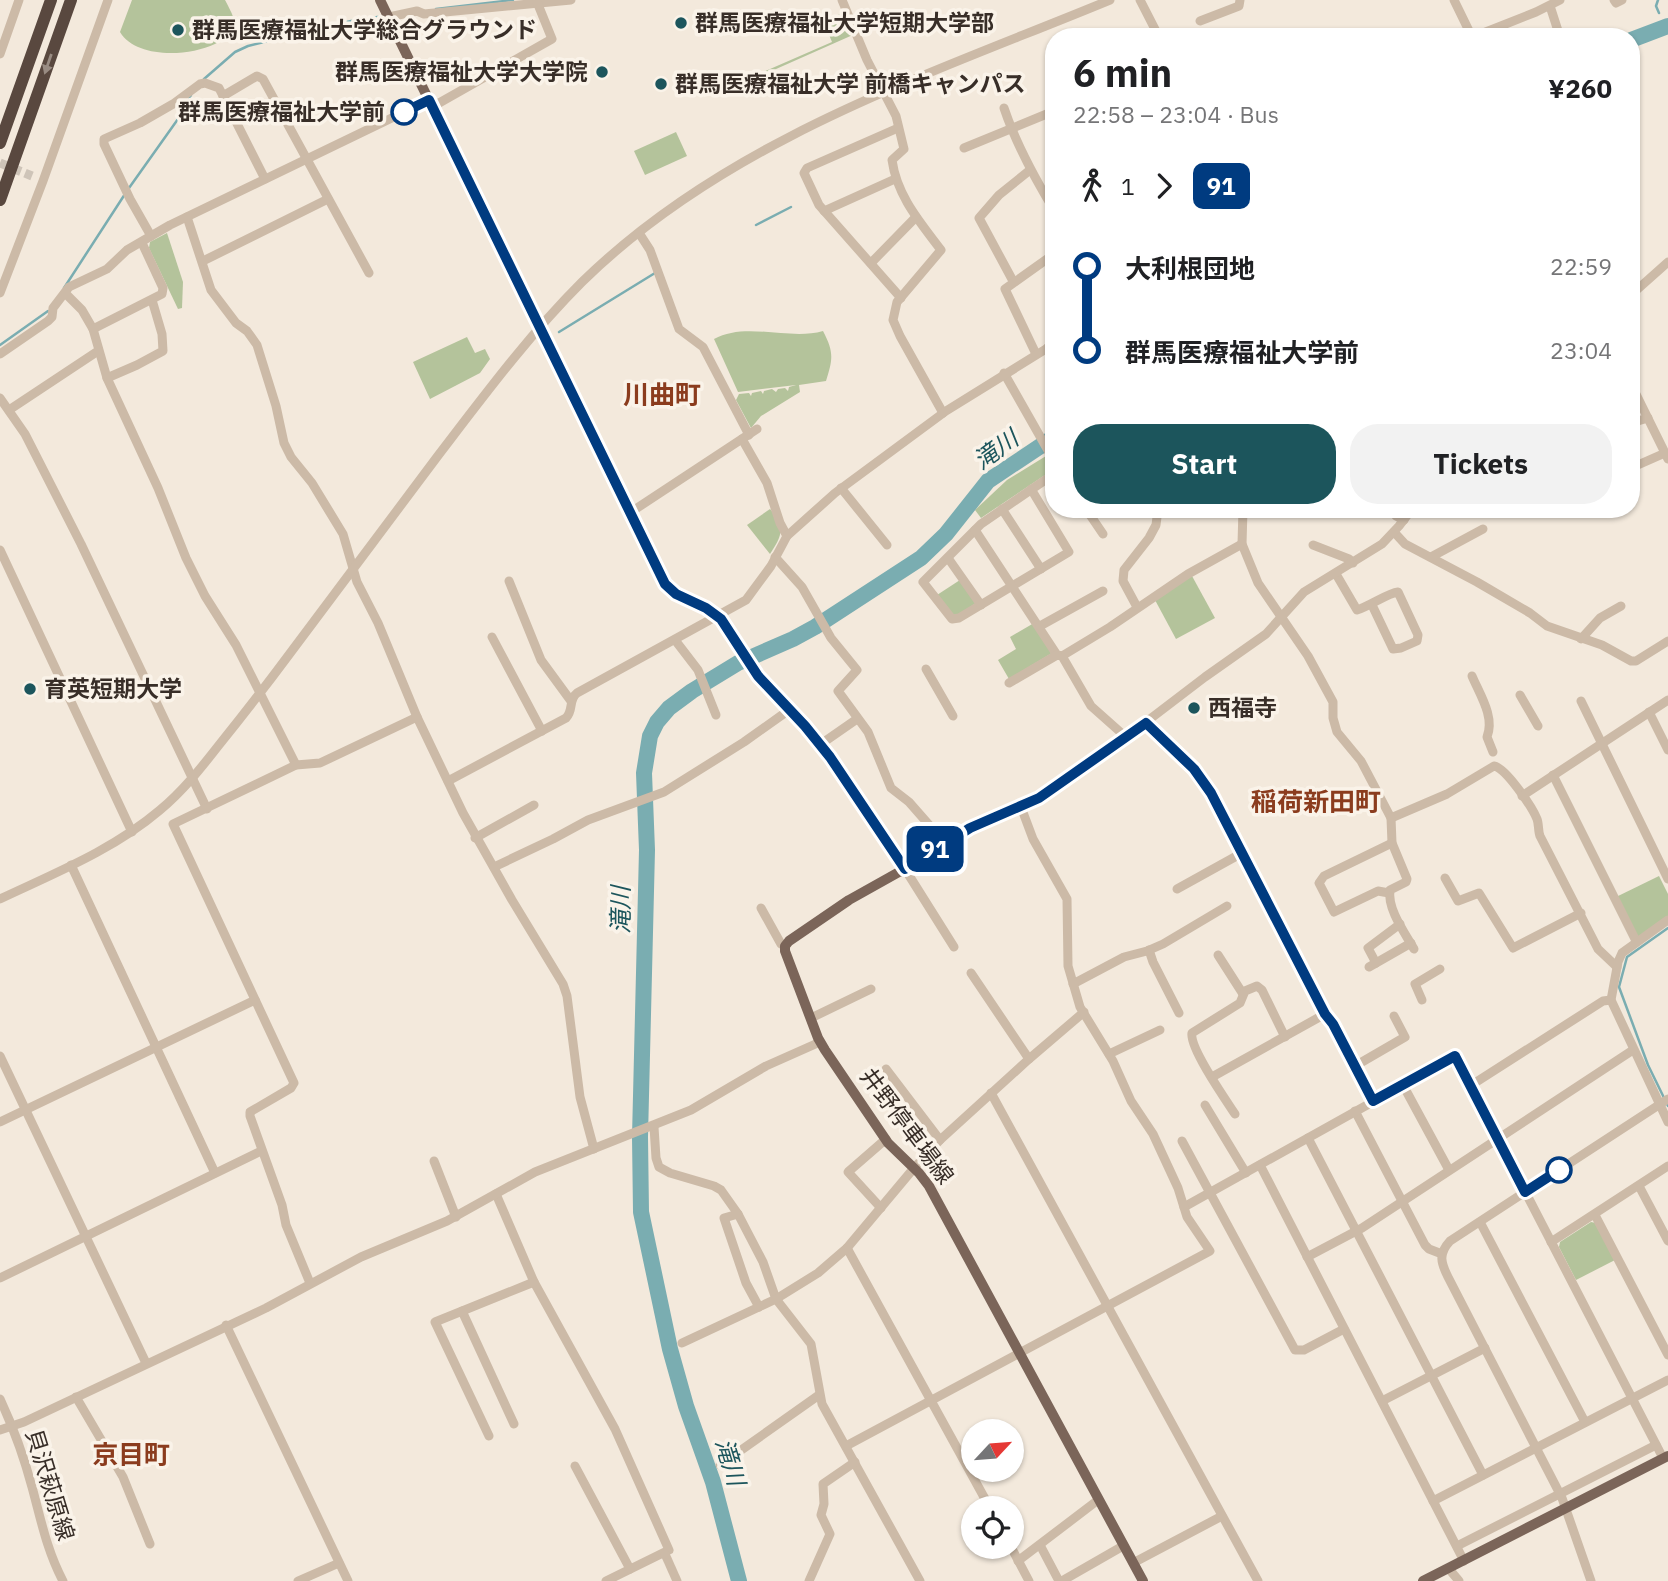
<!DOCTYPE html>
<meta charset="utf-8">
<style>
body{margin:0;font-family:"IBM Plex Sans","Noto Sans JP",sans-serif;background:#f2f2f2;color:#202124;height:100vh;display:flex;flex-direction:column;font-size:26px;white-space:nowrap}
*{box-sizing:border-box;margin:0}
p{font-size:23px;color:#757577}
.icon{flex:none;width:38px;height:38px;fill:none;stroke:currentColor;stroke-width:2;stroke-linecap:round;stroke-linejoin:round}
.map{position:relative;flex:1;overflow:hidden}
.panel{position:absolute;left:1045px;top:28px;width:595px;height:490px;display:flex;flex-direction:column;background:#fff;border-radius:28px;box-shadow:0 2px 5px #0004}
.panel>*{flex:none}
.badge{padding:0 14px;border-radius:10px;font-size:24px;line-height:46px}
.needle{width:46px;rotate:64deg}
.buttons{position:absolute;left:961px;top:1419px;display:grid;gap:14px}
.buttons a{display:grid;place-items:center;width:63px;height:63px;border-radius:50%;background:#fff;box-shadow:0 2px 5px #0004;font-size:35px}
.map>.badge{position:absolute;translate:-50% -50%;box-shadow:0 0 0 4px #fff}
.legs{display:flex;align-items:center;gap:10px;height:77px;padding:0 28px;font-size:23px}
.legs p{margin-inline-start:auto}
.headline{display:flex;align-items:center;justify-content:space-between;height:119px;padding:0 28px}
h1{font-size:38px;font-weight:800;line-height:52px}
.cta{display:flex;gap:14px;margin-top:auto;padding:14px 28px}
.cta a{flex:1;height:80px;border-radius:28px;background:#1c555c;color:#fff;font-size:28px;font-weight:800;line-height:80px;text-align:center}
.cta a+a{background:#f2f2f2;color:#202124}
ul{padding:0 28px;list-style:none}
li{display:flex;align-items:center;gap:24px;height:84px;font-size:26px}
li i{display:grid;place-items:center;width:10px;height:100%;margin:0 9px;background:currentColor}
li i::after{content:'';width:18px;height:18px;margin:-9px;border:5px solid;border-radius:50%;background:#fff}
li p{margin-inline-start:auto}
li:first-child i{background:linear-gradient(#0000 50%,currentColor 0)}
li:last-child i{background:linear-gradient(currentColor 50%,#0000 0)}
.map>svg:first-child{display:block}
.green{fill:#b4c39b}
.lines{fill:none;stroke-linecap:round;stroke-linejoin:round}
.stream{stroke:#7aadb1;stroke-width:2.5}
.river{stroke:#7aadb1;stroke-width:16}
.minor-tunnel{stroke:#cec4b8;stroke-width:9;stroke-dasharray:9 4.5;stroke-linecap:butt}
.minor{stroke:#ccbaa7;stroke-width:9}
.major{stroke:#7b6559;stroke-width:10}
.highway{stroke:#59483f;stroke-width:12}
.oneway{fill:#998c83}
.line-1-casing{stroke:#fff;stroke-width:16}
.line-1{stroke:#003b80;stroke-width:10}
.poi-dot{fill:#1c555c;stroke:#faf3e9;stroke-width:2.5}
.stop-1-dot{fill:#fff;stroke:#003b80;stroke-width:3.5}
.labels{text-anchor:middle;stroke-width:7;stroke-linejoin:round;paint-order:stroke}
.poi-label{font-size:23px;font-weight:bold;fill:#382e28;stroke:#faf3e9;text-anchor:start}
.stop-label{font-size:23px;font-weight:bold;fill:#382e28;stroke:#faf3e9;text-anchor:end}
.street-label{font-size:23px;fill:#382e28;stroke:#faf3e9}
.water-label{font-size:24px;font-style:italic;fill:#1c555c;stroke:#faf3e9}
.quarter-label{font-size:26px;font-weight:bold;fill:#8b3c1e;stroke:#faf3e9}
</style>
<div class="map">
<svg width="1668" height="1581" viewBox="0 0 1668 1581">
<rect width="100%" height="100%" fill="#f3e9dc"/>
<!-- green -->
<g class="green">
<path d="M132,0H225C228,6 233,14 234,21C237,52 142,69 120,32Z"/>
<polygon points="844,10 855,34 756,78 756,75 832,42 825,25 821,22 842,13"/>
<polygon points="676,132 687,156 645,175 634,151"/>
<polygon points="167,233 183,282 182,308 178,309 149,248 150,242"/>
<path d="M823,331C834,352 833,359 826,381L799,385L800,392L761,416L751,428L736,400L739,394L749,393L751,396L752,393L761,391L763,394L764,391L772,389L776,392L778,389L785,388L788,391L789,387L796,385L738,392L714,339C746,321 789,341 823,331Z"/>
<polygon points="467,337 475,353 485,349 490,359 480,373 430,399 413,362"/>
<polygon points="1046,456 1050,464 1051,471 981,518 975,510 1007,480"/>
<path d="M770,509C787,527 781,537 770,554L747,525Z"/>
<polygon points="1192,576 1215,618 1176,639 1155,600"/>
<polygon points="960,580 976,603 957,616 952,614 937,595"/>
<polygon points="1034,623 1052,653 1009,679 998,660 1016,649 1010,637"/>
<polygon points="1659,876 1668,894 1668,917 1638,937 1614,898"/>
<polygon points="1591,1222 1596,1223 1615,1260 1576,1280 1559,1247 1560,1242"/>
</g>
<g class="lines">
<!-- stream -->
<g class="stream">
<polyline points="1658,0 1656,6 1659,13"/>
<polyline points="436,9 513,0"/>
<polyline points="1663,21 1666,27"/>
<polyline points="204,79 235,52 248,46 351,21 384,16"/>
<polyline points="129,188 178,119 191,95"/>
<polyline points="756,225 791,207"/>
<polyline points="64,288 125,194"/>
<polyline points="559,332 655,273"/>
<polyline points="0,345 48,311"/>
<polyline points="1668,928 1627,957 1619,987 1648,1065 1668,1106"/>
</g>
<!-- river -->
<g class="river">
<polyline points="1631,40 1668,26"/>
<polyline points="739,1581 713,1482 686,1406 670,1349 641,1212 640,1137 647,850 644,773 650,736 657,722 669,708 692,691 738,663 793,639 815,627 921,558 946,534 988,481 1054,437"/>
</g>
<!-- minor-tunnel -->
<polyline class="minor-tunnel" points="0,163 32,176"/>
<!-- minor -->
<g class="minor">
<path d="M842,0L867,60L896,116L904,149L892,160C897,196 920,222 941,250L897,302L893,320L900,336L943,413"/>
<polyline points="1140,0 1159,37"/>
<polyline points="1454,0 1472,37"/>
<polyline points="1614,0 1616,3 1622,0"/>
<polyline points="1550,6 1560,37"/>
<polyline points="389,17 417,11 424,14 571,0"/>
<polyline points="1200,21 1239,6 1240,0"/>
<polyline points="1473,37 1536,12 1560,0"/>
<polyline points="0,54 19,0"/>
<polyline points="223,96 257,76 263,79 369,273"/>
<polyline points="432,107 552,39 537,2"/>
<path d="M1004,108C1016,144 1034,177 1054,210"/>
<polyline points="898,128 807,168 804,173 819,205 901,298"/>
<polyline points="964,148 1054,111"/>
<polyline points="824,211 895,179"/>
<polyline points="187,217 211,290 236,323 247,331 257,345 276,406 284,443 291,457 312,483 343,534 357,582 378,623 417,717 463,813 512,900 563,984 567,996 580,1097 594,1149"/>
<polyline points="639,233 650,250 679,329 703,347 749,435"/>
<polyline points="151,236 130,199 104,144 104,139 140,123 173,104 200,84 205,83 219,88 265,179"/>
<polyline points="203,261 328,199"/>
<polyline points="871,263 916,217"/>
<polyline points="1013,281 979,218 999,195 1030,170"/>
<polyline points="0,293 43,181 108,0"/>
<polyline points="65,293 82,310 93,329 107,378 137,365 163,351 162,334 152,300"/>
<polyline points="1631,295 1668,262"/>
<polyline points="93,329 162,294 163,288 142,243"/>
<polyline points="1048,347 1054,357"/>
<polyline points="0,354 48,321 52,317 53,308 69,287 107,269 127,250 170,225 429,100"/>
<polyline points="1036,354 1005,289 1054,254"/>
<polyline points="1004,373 1054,461"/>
<polyline points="107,378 158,488 186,558 205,596 236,645 296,765"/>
<polyline points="1631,384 1668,459"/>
<polyline points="0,398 25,434 81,544 207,809"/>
<polyline points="9,410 98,351"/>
<polyline points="1631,423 1648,418"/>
<polyline points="742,439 767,483 780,523 787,536"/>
<polyline points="1631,468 1665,453"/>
<polyline points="841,488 887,545"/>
<polyline points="1031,489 1069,552 959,618 952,619 923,582 981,524 1054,474"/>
<polyline points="1002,509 1041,569"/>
<polyline points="1086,509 1103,534"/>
<path d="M1243,509L1242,544L1258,583L1308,656L1333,702V718L1337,732L1361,761L1391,818L1447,794L1494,766C1506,768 1532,807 1537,819C1539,824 1538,831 1540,836L1598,949L1617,967"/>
<polyline points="1291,509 1303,512 1311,509"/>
<polyline points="1392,509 1396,516 1404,520"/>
<polyline points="631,512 757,429"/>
<polyline points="975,530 1057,655 1062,656 1091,706 1127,738"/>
<polyline points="1394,532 1405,544 1477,582 1530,613 1547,626 1602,645 1631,661 1636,661 1668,641"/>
<polyline points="1313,545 1349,559 1353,563"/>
<polyline points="0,550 132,832"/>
<polyline points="775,557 802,587 831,638 857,670 838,691 868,732 891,788 909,802 945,843"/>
<polyline points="1431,557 1483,529"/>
<polyline points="948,558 981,605"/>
<path d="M1336,574L1357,610C1370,606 1388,593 1398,592L1418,635L1417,641L1401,648L1393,649L1372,605"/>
<polyline points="509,581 541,660 571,701"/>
<polyline points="1137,607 1123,581 1124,570 1149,538 1156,525 1158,509"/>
<polyline points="1040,626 1103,591"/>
<polyline points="492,637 542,731"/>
<polyline points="1581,639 1600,618 1621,606"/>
<polyline points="675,640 698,670 716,715"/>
<polyline points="1062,656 1110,627 1188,574 1242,544"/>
<polyline points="926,669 953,716"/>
<path d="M1472,676C1480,695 1495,717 1487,737L1493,752"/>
<polyline points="1009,683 1057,655"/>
<polyline points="1520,695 1538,726"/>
<polyline points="1581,701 1668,879"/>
<polyline points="1649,712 1668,750"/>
<polyline points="1146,723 1194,769 1211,793 1325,1014 1333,1024 1373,1101"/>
<polyline points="821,744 857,719"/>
<polyline points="1553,775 1636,941"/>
<path d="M448,781L566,718C574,710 568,700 577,693L746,600L771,566L787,536L835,493L946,411L1054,344"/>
<polyline points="1522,796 1668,700"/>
<path d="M1391,818L1392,843L1407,879L1406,882L1390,890C1387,909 1405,933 1414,949"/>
<polyline points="475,838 534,805"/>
<polyline points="71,865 215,1173"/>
<polyline points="494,867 553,839 588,820 664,792 744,742 789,710"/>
<polyline points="1445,878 1458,901 1479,893 1513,948 1581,913"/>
<polyline points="1177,889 1242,853"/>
<polyline points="1389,893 1378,891 1334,912 1319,883 1324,876 1392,843"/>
<path d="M0,899C55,873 113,850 160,810C183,791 201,768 219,745C244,714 268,683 291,652C340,587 388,522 437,457C483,397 528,336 582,282C728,139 926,76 1110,0"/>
<polyline points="761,908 781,944 785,946"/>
<polyline points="1668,920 1622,953 1618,962 1611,1000 1668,1122"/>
<polyline points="954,947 905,869 970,827 1039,798 1091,764 1205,677 1266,634 1304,592 1382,544 1399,526 1412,509"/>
<polyline points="1149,950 1153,962 1179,1013"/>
<polyline points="1218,955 1243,994"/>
<polyline points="1376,963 1368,948 1400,924"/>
<polyline points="1369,967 1411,943"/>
<polyline points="971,973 1029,1059"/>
<polyline points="1073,984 1124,957 1147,951 1163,944 1227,906"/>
<polyline points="1422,1000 1415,984 1440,969"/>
<polyline points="811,1018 871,989"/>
<polyline points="1109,1054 1160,1030"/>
<polyline points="0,1056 146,1363"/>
<polyline points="1355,1066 1405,1037 1394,1016"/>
<polyline points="886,1069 940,1140"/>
<polyline points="1212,1077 1325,1014"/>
<polyline points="1403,1085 1449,1170"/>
<polyline points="1470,1086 1603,1001 1611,1000"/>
<polyline points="991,1093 1258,1581"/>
<polyline points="1205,1105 1246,1173"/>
<polyline points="1355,1111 1425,1245 1429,1249 1442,1254"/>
<path d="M1235,1114C1225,1099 1189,1047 1192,1033L1240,1003L1245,991L1257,986L1262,990L1285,1037"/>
<polyline points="0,1122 255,1000"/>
<polyline points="654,1127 656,1158 659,1167 670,1173 714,1186 721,1190 738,1214 763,1262 776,1299 811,1344 822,1404 920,1581"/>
<polyline points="1308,1138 1483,1475"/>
<polyline points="1182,1141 1295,1350 1304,1350 1344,1329"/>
<polyline points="434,1161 456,1217"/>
<polyline points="1260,1165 1464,1561"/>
<polyline points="1639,1186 1668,1241"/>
<polyline points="496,1194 534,1282 615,1429 669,1550 606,1581"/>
<polyline points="1184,1207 1455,1056 1663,1458"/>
<polyline points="881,1208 848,1172 886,1139"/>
<polyline points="738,1214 724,1218 746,1283 759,1307"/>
<polyline points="1595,1215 1668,1355"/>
<polyline points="1480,1222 1585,1422"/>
<polyline points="1551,1242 1668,1166"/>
<polyline points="847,1248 990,1508"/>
<polyline points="1307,1257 1362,1228 1633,1050"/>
<polyline points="0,1278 261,1151"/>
<polyline points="310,1283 286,1225 282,1205 250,1116 250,1112 291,1088 294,1083 173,824 296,765 320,763 417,717"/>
<polyline points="462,1311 514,1424"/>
<polyline points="226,1325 348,1581"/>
<polyline points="682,1343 776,1299 818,1273 847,1248 914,1168 940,1140 1029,1059 1084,1012"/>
<polyline points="76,1397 123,1477 150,1544"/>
<path d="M0,1399C13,1427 24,1457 32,1487C41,1520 47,1551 63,1581"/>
<polyline points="1382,1401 1485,1348"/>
<polyline points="0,1430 24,1422 266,1308 361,1257 447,1221 535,1172 691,1110 766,1066 820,1042"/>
<polyline points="489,1436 435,1322 534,1282"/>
<polyline points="846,1446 1210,1251 1187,1217 1178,1188 1153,1134 1131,1101 1113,1061 1080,1007 1068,966 1067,899 1033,839 1021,807"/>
<polyline points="720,1465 819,1395"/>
<polyline points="575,1466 630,1569"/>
<polyline points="1433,1501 1668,1380"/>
<polyline points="1040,1545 1059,1581"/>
<polyline points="1457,1546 1656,1445"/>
<polyline points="1011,1547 1029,1581"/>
<polyline points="665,1554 677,1581"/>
<polyline points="1018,1561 1098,1500"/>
<polyline points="1133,1563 1222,1516"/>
<polyline points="1449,1569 1459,1581"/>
<polyline points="298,1581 339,1563"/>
<polyline points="809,1581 830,1534 821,1515 824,1504 823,1484 855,1462"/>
<polyline points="1062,1581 1123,1546"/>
<path d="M1591,1581L1562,1498L1448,1277C1441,1263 1438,1254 1450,1241L1668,1099"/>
</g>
<!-- major -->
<g class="major">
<polyline points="380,0 665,584 676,594 706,608 721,619 758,676 821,744 903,864 905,869 899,872 849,900 789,941 785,946 785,951 818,1038 825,1050 888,1143 919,1173 929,1186 1143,1581"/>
<polyline points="1423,1581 1668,1456"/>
</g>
<!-- highway -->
<g class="highway">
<polyline points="0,143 51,0"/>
<polyline points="0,200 71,0"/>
</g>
</g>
<!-- one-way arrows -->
<defs><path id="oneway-solid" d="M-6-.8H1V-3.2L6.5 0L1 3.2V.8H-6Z" transform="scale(1.75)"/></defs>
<use class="oneway" href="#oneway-solid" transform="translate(48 64) rotate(109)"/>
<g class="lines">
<!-- line-1 casing -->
<g class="line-1-casing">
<polyline id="line-1" points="404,112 429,100 665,584 676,594 706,608 721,619 758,676 805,726 830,757 905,869 970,828 1039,798 1146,723 1194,769 1211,793 1325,1014 1333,1024 1373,1101 1455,1056 1525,1192 1559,1170"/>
</g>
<!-- line-1 -->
<use href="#line-1" class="line-1"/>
</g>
<!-- markers -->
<g class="poi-dot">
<circle cx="681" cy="23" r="7"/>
<circle cx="178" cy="30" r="7"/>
<circle cx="602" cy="72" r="7"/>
<circle cx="661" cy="84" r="7"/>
<circle cx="30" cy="689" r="7"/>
<circle cx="1194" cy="708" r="7"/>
</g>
<g class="stop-1-dot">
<circle cx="404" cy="112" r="12"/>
<circle cx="1559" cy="1170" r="12"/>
</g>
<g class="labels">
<!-- poi labels -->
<g class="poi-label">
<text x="695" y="31">群馬医療福祉大学短期大学部</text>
<text x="192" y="38">群馬医療福祉大学総合グラウンド</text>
<text x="588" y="80" text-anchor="end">群馬医療福祉大学大学院</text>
<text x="675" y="92">群馬医療福祉大学 前橋キャンパス</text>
<text x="44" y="697">育英短期大学</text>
<text x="1208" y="716">西福寺</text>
</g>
<!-- stop labels -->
<g class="stop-label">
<text x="385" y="120">群馬医療福祉大学前</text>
</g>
<!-- street labels -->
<g class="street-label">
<text transform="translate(907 1126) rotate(53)" y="8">井野停車場線</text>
<text transform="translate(50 1485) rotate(73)" y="8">貝沢萩原線</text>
</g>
<!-- water labels -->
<g class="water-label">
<text transform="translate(996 450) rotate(-36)" y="8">滝川</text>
<text transform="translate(621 910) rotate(-90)" y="8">滝川</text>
<text transform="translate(730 1462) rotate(73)" y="8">滝川</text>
</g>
<!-- quarter labels -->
<g class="quarter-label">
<text x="662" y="404">川曲町</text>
<text x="1316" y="811">稲荷新田町</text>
<text x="131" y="1464">京目町</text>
</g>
</g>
</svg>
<div class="buttons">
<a><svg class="needle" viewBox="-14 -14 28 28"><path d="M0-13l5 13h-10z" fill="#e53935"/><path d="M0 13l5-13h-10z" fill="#757577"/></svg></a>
<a><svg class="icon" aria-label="locate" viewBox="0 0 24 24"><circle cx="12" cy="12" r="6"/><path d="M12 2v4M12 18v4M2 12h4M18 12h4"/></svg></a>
</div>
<b class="badge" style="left:935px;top:849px;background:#003b80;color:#fff">91</b>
<section class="panel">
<div class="headline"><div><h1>6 min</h1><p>22:58 – 23:04 · Bus</p></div><b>¥260</b></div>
<div class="legs"><svg class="icon" aria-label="walk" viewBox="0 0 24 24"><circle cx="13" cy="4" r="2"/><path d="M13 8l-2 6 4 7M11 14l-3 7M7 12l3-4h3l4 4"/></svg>1<svg class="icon" aria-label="forward" viewBox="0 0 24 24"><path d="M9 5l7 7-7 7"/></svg><b class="badge" style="background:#003b80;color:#fff">91</b></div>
<ul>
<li><i style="color:#003b80"></i><b>大利根団地</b><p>22:59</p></li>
<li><i style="color:#003b80"></i><b>群馬医療福祉大学前</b><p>23:04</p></li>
</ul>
<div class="cta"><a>Start</a><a>Tickets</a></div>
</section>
</div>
